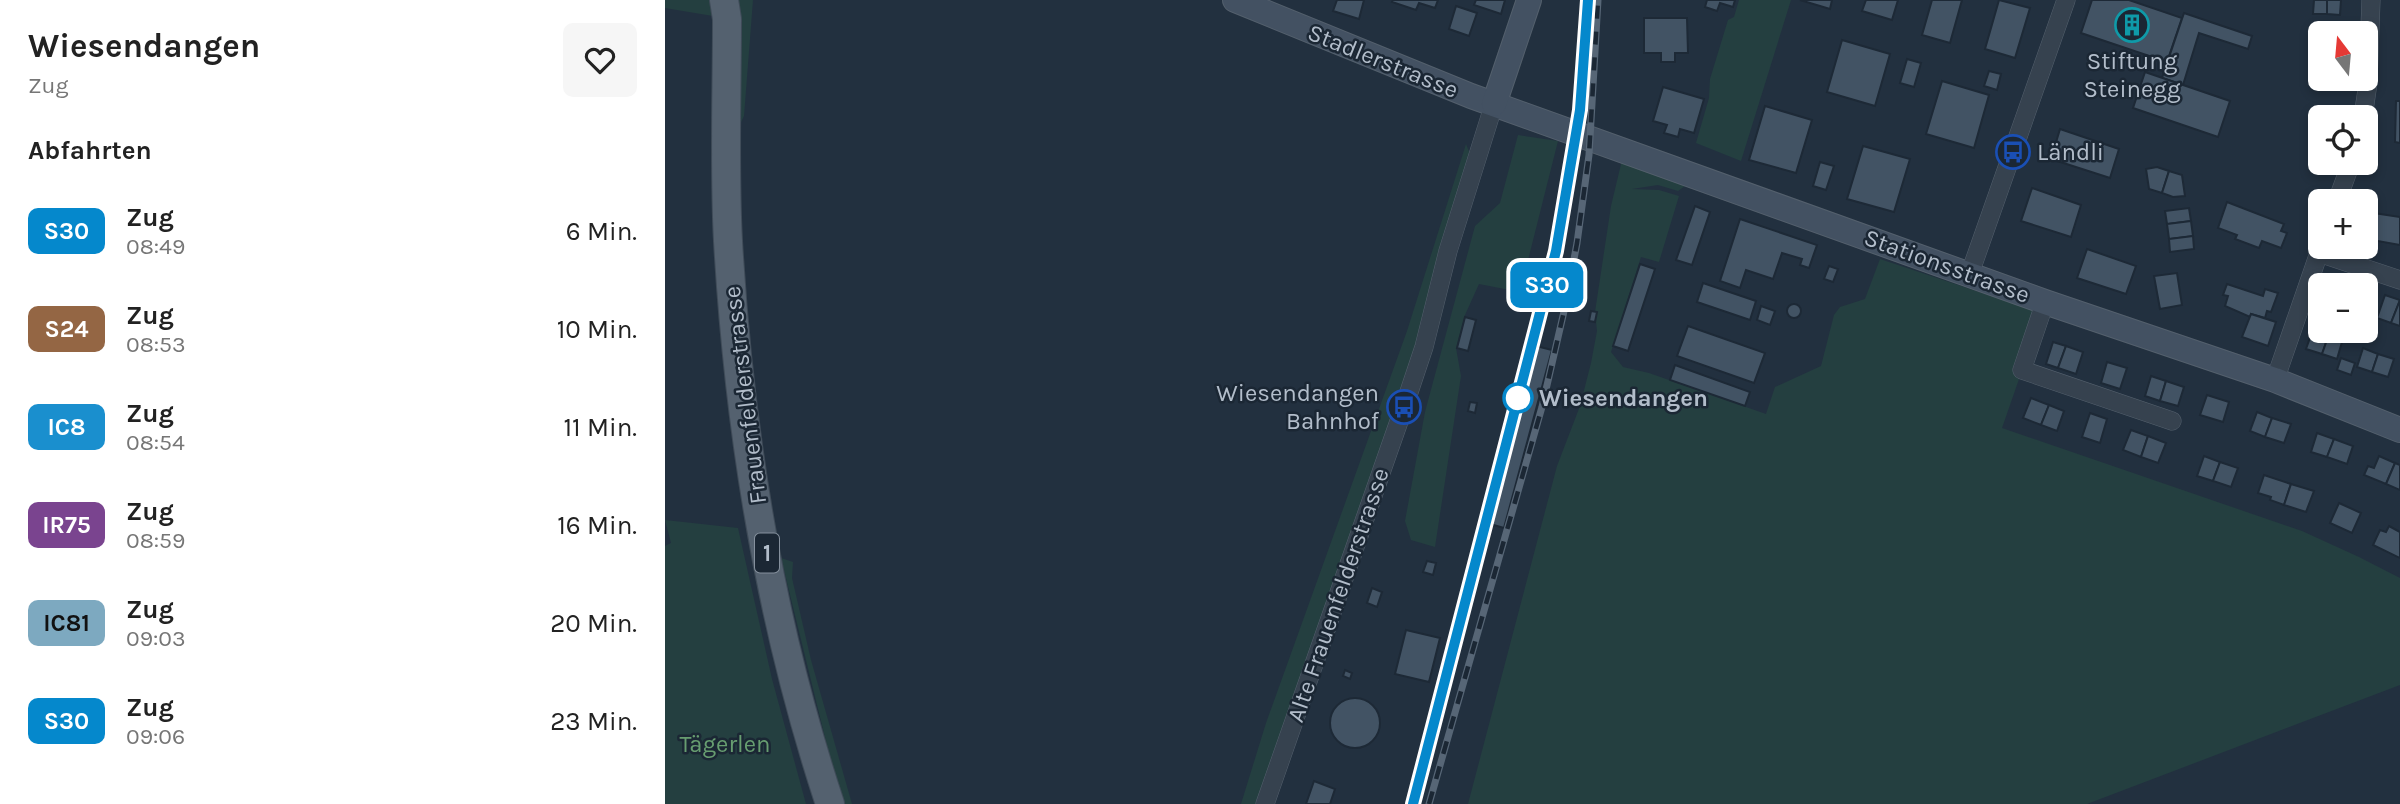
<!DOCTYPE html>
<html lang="de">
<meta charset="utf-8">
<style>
body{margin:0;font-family:Karla,sans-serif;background:#f6f6f6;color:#222;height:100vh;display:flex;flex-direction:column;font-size:26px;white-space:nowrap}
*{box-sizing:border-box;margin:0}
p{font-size:23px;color:#767676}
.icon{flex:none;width:38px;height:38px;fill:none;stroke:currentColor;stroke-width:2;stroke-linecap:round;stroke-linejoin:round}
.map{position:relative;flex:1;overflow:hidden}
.sheet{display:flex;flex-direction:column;background:#fff;width:665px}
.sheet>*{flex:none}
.badge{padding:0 14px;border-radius:10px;font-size:24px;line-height:46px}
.needle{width:46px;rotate:344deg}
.controls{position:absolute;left:1643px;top:21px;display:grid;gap:14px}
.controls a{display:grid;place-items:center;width:70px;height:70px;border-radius:10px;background:#fff;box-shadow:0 4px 10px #0003;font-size:35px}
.map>.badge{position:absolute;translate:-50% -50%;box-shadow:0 0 0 4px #fff}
h2{padding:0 28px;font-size:26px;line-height:63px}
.round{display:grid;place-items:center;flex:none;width:74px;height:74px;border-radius:10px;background:#f6f6f6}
.head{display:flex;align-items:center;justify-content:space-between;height:119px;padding:0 28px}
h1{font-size:33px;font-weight:700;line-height:52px}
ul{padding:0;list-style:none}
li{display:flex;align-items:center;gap:21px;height:98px;padding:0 28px}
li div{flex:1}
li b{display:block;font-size:26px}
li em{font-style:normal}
li .badge{min-width:77px;font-weight:700;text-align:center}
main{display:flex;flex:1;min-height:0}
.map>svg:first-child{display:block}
.green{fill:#243f40}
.building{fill:#425364;stroke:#1d2936;stroke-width:2}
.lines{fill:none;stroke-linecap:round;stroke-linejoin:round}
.street-casing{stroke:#54606d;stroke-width:19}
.secondary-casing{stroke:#54606d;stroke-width:26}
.primary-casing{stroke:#3f4b58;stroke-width:30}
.street{stroke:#36424f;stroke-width:18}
.secondary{stroke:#435162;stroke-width:24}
.primary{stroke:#54616f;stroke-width:28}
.rail-casing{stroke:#576676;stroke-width:7}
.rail{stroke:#1b2734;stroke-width:4.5;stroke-dasharray:13;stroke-linecap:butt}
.line-casing{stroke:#fff;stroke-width:16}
.line{stroke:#0588cc;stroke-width:10}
.stop-dot{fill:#fff;stroke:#0588cc;stroke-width:3.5}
.labels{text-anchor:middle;stroke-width:5;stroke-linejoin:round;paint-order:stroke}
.shield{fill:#1b2734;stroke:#85909d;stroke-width:2}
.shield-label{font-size:23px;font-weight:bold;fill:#b2bdca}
.street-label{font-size:24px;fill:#b2bdca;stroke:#1b2734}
.poi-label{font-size:24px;fill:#b2bdca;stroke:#1b2734}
.stop-label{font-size:24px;font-weight:bold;fill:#b2bdca;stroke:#1b2734;text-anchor:start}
.park-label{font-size:24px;fill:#679d70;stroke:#1b2734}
</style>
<main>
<section class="sheet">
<div class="head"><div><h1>Wiesendangen</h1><p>Zug</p></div><a class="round"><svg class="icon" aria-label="heart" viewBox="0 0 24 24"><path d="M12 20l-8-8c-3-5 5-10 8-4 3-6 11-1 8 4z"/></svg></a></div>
<h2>Abfahrten</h2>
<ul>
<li><span class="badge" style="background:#0588cc;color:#fff">S30</span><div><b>Zug</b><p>08:49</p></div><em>6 Min.</em></li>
<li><span class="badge" style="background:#946644;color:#fff">S24</span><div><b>Zug</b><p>08:53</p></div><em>10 Min.</em></li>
<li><span class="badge" style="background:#1a8fce;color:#fff">IC8</span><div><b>Zug</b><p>08:54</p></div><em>11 Min.</em></li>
<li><span class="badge" style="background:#7a448f;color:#fff">IR75</span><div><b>Zug</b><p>08:59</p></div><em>16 Min.</em></li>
<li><span class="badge" style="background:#7da9c0;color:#111">IC81</span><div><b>Zug</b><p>09:03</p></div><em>20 Min.</em></li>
<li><span class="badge" style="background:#0588cc;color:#fff">S30</span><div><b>Zug</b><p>09:06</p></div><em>23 Min.</em></li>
</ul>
</section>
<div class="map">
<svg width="1735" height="804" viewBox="0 0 1735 804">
<rect width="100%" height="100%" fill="#22303f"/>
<!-- green -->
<g class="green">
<polygon points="0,0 88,0 79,116 63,149 48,16 0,8"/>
<polygon points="1074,0 1126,0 1076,161 1031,143 1044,98 1045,79 1063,20 1069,17"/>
<polygon points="853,135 893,141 855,292 814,284 800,315 791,348 796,376 770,547 746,540 740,521 760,412 810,226 835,203"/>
<polygon points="801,144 805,154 804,190 600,804 576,804 601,723 742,331"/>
<polygon points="957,160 1033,177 1013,191 993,185 967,189 994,190 1014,196 994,262 976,257 946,352 958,367 984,373 1101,414 1110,387 1156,366 1169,315 1175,307 1200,299 1215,259 1377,313 1337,428 1637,531 1694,557 1735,578 1735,685 1422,804 803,804 892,466 915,406 926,363 932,331 930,312 946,206"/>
<polygon points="0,520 73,528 107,679 141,804 0,804 0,546 6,543"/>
<polygon points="116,558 128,562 127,578 146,660 187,804 179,804 169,774"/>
</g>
<!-- building -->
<g class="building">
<polygon points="672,0 699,0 694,19 668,11"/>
<polygon points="728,0 773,0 770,8 754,3 751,10 727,2"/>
<polygon points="811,0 840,0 836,14 809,5"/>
<polygon points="1042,0 1070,0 1068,7 1055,3 1052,11 1040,7"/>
<polygon points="1135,0 1167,0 1165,9"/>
<polygon points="1201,0 1233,0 1227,20 1197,11"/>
<polygon points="1267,0 1297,0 1285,43 1257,35"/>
<polygon points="1334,0 1365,8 1350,58 1320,49"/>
<polygon points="1427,0 1464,0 1517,18 1502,62 1416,33"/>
<polygon points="1649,0 1662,0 1662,14 1648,14"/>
<polygon points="1662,0 1676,0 1675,15 1662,14"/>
<polygon points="791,6 812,13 804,36 784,29"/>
<polygon points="1519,13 1587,36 1583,49 1534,33 1518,85 1497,78"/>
<polygon points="979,18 1022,18 1023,53 1010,53 1010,62 996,62 996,53 979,53"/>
<polygon points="1177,40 1225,54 1210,106 1162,92"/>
<polygon points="1242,59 1256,63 1249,87 1235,83"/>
<polygon points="1324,71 1336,74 1332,90 1319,86"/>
<polygon points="1480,72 1565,101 1553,137 1468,108"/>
<polygon points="1277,81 1324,95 1309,148 1261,134"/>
<polygon points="998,87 1039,99 1029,133 1015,129 1013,137 999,133 1002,125 988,121"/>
<polygon points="1731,101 1735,101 1735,143 1730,142"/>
<polygon points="1100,106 1147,120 1131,173 1084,160"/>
<polygon points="1395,129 1454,149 1445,178 1386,159"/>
<polygon points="1198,146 1245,159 1229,212 1182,199"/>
<polygon points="1155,162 1169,166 1161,190 1148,186"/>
<polygon points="1492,167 1504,171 1497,193 1484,189 1481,169"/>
<polygon points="1504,171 1517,175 1520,196 1508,197 1497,193"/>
<polygon points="1367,188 1416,205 1406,237 1356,221"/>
<polygon points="1562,202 1619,224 1616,231 1622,233 1616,248 1597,241 1594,248 1570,239 1572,235 1553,228"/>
<polygon points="1030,206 1045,212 1027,265 1011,260"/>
<polygon points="1524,208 1526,221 1502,224 1500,211"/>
<polygon points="1702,212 1735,217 1735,245 1707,240 1707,237 1701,237"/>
<polygon points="1075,219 1152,245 1144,268 1135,265 1137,259 1117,253 1108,279 1081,270 1075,288 1055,281"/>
<polygon points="1526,221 1528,236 1504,239 1502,224"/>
<polygon points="1528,236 1529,249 1505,252 1504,239"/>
<polygon points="1422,249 1471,266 1461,294 1412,278"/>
<polygon points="975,264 990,269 963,351 948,346"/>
<polygon points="1164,266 1173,269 1168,282 1159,279"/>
<polygon points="1512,273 1517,305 1495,309 1489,276"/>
<polygon points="1665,279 1680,284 1680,285 1663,285"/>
<polygon points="1038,283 1091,301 1085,320 1032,302"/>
<polygon points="1562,284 1598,296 1600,289 1613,293 1606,312 1602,311 1600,318 1586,314 1585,317 1560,306 1563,296 1558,295"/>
<polygon points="1720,295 1735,300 1726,323 1712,318"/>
<polygon points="1735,300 1735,326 1726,323"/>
<circle cx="1129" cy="311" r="7"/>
<polygon points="1096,306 1110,311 1105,325 1092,320"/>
<polygon points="926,311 932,312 930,322 924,321"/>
<polygon points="1586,314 1611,322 1603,346 1577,337"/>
<polygon points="800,317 811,320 803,351 792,348"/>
<polygon points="1023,326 1100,353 1089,383 1012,356"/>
<polygon points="1647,332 1663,337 1657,354 1641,349"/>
<polygon points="1663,337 1677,342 1672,359 1657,354"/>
<polygon points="1388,342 1401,346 1393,368 1381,364"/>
<polygon points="871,346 887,350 839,528 825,524"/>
<polygon points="1401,346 1418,352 1411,374 1393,368"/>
<polygon points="1698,348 1713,354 1707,372 1692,367"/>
<polygon points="1713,354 1729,359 1723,377 1707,372"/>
<polygon points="1676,358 1690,363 1686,375 1672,370"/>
<polygon points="1442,362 1462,368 1455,389 1436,383"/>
<polygon points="1010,365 1085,392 1080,406 1005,380"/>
<polygon points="1486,376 1501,381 1495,401 1480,396"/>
<polygon points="1501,381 1519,387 1513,406 1495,401"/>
<polygon points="1542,395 1564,402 1558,422 1535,415"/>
<polygon points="1366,398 1384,405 1376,425 1358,418"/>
<polygon points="805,402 812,403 810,413 803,411"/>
<polygon points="1384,405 1399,411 1392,431 1376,425"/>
<polygon points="1592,412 1607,418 1600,437 1585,431"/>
<polygon points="1425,413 1442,419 1435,443 1417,437"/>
<polygon points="1607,418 1626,424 1619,443 1600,437"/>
<polygon points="1466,430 1483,436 1476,457 1458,450"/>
<polygon points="1652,433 1669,439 1662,457 1646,452"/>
<polygon points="1483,436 1501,443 1493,463 1476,457"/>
<polygon points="1669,439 1688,446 1682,464 1662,457"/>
<polygon points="1539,456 1555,462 1548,481 1532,476"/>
<polygon points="1714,456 1730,463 1721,484 1699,475 1703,466 1709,468"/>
<polygon points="1555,462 1573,468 1566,487 1548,481"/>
<polygon points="1730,463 1735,465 1735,490 1721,484"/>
<polygon points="1599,475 1626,484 1619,505 1605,500 1606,497 1593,493"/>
<polygon points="1626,484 1649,491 1641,512 1619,505"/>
<polygon points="1674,503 1696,513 1687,533 1665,523"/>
<polygon points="1724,526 1735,532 1735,558 1708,545 1715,530 1721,532"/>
<polygon points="762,561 771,563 768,575 758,572"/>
<polygon points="707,588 717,592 712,607 702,603"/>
<polygon points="741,630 775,638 764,682 730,674"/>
<polygon points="680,670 687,673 685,679 678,676"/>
<circle cx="690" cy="723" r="25"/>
<polygon points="649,781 670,789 665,804 641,804"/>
</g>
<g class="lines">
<!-- street casing -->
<g class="street-casing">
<g id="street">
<polyline points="1698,117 1703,83 1706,0"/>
<polyline points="1672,201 1686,163"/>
<polyline points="1654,253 1735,280"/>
<polyline points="1305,273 1401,0"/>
<polyline points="1380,302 1357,370 1507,421"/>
<polyline points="1610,380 1656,247"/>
<polyline points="600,804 739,407 759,347 783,251 829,104"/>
</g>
</g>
<!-- secondary casing -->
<g class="secondary-casing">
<g id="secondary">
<polyline points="570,0 806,96 1380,302 1610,380 1735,430"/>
<polyline points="829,104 864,0"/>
</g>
</g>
<!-- primary casing -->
<g class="primary-casing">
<path id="primary" d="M59,0L62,19C62,93 59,168 63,241C74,432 105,623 165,804"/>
</g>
<!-- street -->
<use href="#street" class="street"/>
<!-- secondary -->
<use href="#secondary" class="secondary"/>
<!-- primary -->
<use href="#primary" class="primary"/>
<!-- rail casing -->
<g class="rail-casing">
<g id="rail">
<polyline points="748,804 891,251 909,153 923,13"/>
<polyline points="764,804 877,407 900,307 912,243 924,155 933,0"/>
</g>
</g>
<!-- rail -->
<use href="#rail" class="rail"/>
</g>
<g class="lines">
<!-- line casing -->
<g class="line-casing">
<polyline id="line" points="748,804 891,251 915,110 923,0"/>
</g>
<!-- line -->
<use href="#line" class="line"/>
</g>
<!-- icons -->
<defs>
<g id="building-ring" transform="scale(1.75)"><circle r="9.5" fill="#1b2734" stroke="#0f9aa8" stroke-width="1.5"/><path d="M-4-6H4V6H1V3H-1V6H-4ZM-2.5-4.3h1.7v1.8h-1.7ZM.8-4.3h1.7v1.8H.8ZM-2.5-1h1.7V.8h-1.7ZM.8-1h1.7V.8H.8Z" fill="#0f9aa8"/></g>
<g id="bus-ring" transform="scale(1.75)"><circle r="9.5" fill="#1b2734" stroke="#1a4fb4" stroke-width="1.5"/><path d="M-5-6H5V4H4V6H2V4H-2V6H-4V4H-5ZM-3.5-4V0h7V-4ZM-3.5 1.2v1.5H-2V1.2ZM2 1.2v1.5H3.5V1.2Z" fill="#1a4fb4"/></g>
</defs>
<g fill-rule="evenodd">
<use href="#building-ring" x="1467" y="25"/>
<use href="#bus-ring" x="1348" y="152"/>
<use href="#bus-ring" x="739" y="407"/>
</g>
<!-- markers -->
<circle class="stop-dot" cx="853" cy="398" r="14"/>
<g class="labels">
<!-- shield labels -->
<rect class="shield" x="90" y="533.5" width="24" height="39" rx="5"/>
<g class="shield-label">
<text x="102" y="561">1</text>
</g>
<!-- street labels -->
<g class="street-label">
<text transform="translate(718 61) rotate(22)" y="8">Stadlerstrasse</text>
<text transform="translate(1282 266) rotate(20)" y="8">Stationsstrasse</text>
<text transform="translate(80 395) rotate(-97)" y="8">Frauenfelderstrasse</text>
<text transform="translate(673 595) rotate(-71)" y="8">Alte Frauenfelderstrasse</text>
</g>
<!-- poi labels -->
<g class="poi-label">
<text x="1467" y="69">Stiftung<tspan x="1467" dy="28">Steinegg</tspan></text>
<text x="1372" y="160" text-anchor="start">Ländli</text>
<text x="714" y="401" text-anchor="end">Wiesendangen<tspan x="714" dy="28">Bahnhof</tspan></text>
</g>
<!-- stop labels -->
<g class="stop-label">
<text x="874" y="406">Wiesendangen</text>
</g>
<!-- park labels -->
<g class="park-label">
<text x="60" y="752">Tägerlen</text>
</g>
</g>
</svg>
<div class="controls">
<a><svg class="needle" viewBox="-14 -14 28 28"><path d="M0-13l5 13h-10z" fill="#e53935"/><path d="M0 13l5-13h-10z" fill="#767676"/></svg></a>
<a><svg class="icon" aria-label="locate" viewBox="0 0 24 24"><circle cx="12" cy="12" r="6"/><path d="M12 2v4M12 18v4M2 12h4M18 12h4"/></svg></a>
<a>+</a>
<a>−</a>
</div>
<b class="badge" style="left:882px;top:285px;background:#0588cc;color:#fff">S30</b>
</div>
</main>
